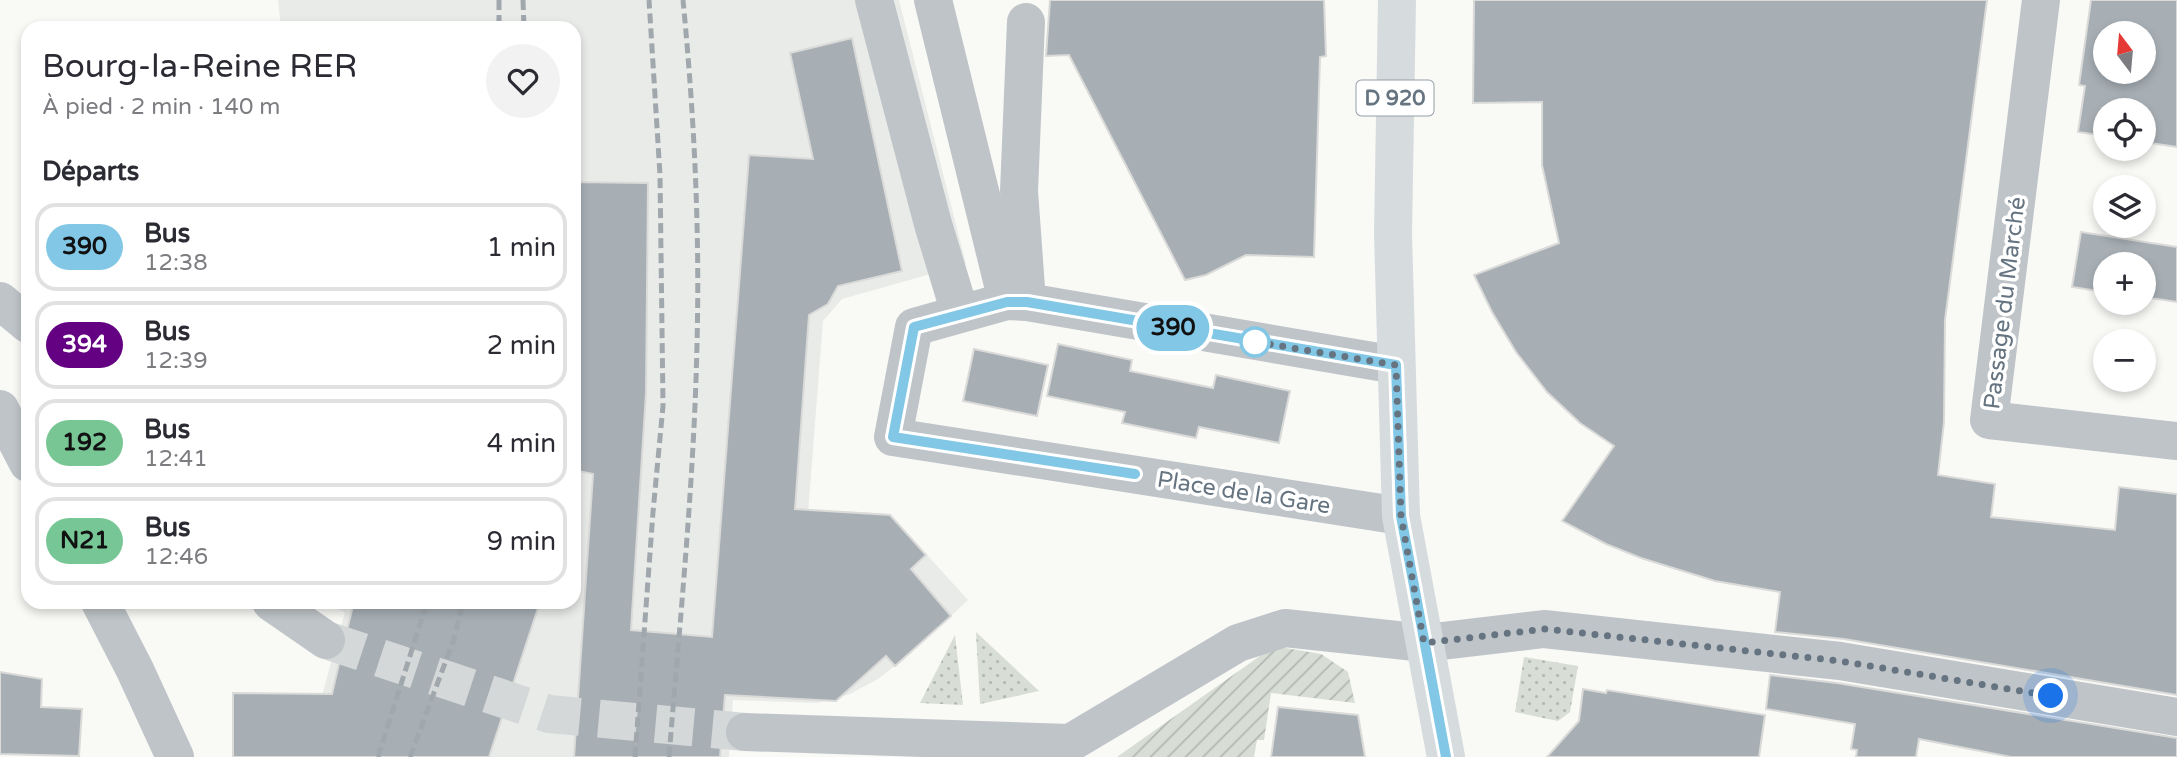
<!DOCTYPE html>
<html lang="fr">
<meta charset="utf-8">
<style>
body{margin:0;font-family:"Varela Round",sans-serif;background:#f2f2f3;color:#2b2b33;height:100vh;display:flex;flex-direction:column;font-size:26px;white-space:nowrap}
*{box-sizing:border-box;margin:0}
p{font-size:23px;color:#7c7c81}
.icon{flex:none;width:38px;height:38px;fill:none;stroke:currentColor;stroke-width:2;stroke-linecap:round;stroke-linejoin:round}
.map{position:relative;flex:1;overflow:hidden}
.panel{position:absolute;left:21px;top:21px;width:560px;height:588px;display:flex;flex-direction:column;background:#fff;border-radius:21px;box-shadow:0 4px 10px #0003}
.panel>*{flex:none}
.badge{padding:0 14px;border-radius:23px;font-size:24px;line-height:46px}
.needle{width:46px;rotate:344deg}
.tools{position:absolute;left:2093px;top:21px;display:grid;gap:14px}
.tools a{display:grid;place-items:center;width:63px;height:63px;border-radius:50%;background:#fff;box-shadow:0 4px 10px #0003;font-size:35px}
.you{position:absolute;width:35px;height:35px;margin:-18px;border:5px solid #fff;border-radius:50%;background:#1a73e8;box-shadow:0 0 0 10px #1a73e833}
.map>.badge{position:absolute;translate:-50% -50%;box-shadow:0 0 0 4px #fff}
h2{padding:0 21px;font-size:26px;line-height:63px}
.round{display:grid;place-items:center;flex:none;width:74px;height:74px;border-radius:37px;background:#f2f2f3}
.headline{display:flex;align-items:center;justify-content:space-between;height:119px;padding:0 21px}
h1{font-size:33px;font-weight:600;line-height:52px}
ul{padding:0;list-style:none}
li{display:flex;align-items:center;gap:21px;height:88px;margin:0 14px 10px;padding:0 7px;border:4px solid #e1e1e2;border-radius:21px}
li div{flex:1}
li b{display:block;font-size:26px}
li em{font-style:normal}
li .badge{min-width:77px;font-weight:700;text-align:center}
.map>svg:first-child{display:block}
.built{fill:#e9ebe9}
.grass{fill:url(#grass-dots)}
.garden{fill:url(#garden-furrows)}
.building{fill:#a7afb5;stroke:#dadad9;stroke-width:2;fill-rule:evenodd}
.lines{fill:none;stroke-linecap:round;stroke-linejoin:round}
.minor-tunnel{stroke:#d4d8d8;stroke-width:38;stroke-dasharray:38 19;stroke-linecap:butt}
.minor{stroke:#bfc4c8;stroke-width:38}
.major{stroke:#d6dbde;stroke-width:38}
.rail{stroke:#a1a8ad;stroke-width:5;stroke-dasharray:10 5;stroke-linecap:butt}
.line-casing{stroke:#fff;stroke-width:16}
.line{stroke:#82c8e6;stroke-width:10}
.walk{stroke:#657480;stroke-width:7;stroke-dasharray:0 12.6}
.stop-dot{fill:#fff;stroke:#82c8e6;stroke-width:3.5}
.labels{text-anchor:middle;stroke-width:7;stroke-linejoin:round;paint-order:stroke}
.shield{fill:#fff;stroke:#939ea6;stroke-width:2}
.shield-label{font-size:21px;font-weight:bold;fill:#657480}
.street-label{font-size:23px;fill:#657480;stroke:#fff}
</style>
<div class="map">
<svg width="2177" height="757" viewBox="0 0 2177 757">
<defs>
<pattern id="grass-dots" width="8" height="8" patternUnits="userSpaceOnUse" patternTransform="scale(1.75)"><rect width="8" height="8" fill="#d8ddd6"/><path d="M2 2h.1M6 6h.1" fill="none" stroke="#b3b8b3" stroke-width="1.8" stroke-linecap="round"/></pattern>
<pattern id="garden-furrows" width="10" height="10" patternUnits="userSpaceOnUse" patternTransform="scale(1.75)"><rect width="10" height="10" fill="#d8ddd6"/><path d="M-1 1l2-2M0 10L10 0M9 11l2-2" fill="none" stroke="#b3b8b3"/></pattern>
</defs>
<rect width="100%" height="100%" fill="#f9f9f6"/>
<!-- built -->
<polygon class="built" points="278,0 899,0 966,264 842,299 823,321 802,590 840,592 845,511 890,514 968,600 909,655 878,679 850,694 817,703 733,700 729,757 305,757 345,612 320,602 574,602 574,28 281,28"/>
<!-- grass -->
<g class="grass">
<polygon points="976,632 1039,691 980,704"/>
<polygon points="955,635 963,705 920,703"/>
<polygon points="1524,657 1578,666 1570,712 1558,721 1515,712"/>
</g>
<!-- garden -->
<polygon class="garden" points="1274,646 1321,654 1348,672 1355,703 1271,693 1264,740 1257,740 1254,757 1117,757"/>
<!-- building -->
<g class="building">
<polygon points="1050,0 1324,0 1326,56 1320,57 1314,257 1246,255 1206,275 1185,280 1069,55 1046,56"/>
<polygon points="1474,0 1987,0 1945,320 1944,422 1938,475 1995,484 1991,517 2115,530 2119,487 2177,494 2177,695 1844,639 1775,632 1780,592 1715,581 1641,558 1606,544 1562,521 1614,446 1580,423 1547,392 1516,352 1492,312 1474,275 1559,243 1542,165 1542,102 1473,103"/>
<path d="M2091,0H2177V147L2144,142V110H2105V136L2078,132L2085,86L2079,85ZM2105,33H2144V72H2105Z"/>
<polygon points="852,38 902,271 838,286 828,304 809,315 795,509 890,515 926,555 911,569 951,616 895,666 886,656 836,701 725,695 720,757 574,757 593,474 574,470 574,182 648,183 646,393 631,630 712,637 749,155 813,159 790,53"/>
<polygon points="2081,232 2177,247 2177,302 2144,297 2144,264 2105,264 2105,292 2072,287"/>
<polygon points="1058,344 1132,360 1130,371 1213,388 1216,375 1290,391 1279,443 1199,427 1196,438 1122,423 1125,412 1047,396"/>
<polygon points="974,349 1048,365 1037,416 963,401"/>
<polygon points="354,602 540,602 489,757 233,757 233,693 332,694 341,655 348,642 346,634"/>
<polygon points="0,672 42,679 41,707 82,709 79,756 0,754"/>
<polygon points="1770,675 1837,683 2177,738 2177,757 2011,757 1919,739 1916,757 1856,757 1857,750 1851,749 1855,724 1766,709"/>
<polygon points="1583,689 1606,693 1607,690 1765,715 1759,757 1547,757 1579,721"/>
<polygon points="1278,707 1358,715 1365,757 1271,757"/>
</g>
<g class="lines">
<!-- minor-tunnel -->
<polyline class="minor-tunnel" points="326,640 549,714 745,732"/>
<!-- minor -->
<g class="minor">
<polyline points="874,0 933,224 960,313"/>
<polyline points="933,0 1007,301"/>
<polyline points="2041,0 1989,420 2177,441"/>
<polyline points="1026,22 1019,191 1027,302"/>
<polyline points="0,301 28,324"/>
<polyline points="1396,365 1027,302 1007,301 914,327 893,437 1401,516"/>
<polyline points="0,409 28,463"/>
<polyline points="100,602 135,670 175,757"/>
<polyline points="271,602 326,640"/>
<polyline points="745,732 1070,743"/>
<polyline points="1051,757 1070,743 1238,643 1285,628 1425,643 1544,629 1840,661 2177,717"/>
</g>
<!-- major -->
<polyline class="major" points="1397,0 1393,234 1401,516 1446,757"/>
<!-- rail -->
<g class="rail">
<polyline points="499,0 499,28"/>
<polyline points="523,0 524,28"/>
<polyline points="378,757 427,602"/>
<polyline points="410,757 454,639 463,602"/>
<polyline points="635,757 653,512 663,406 660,175 649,0"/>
<path d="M669,757C680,620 694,482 697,344C700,229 694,114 683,0"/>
</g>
</g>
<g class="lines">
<!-- line casing -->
<g class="line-casing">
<polyline id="line" points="1135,474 893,437 914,327 1007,302 1027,302 1396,365 1401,516 1446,757"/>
</g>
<!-- line -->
<use href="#line" class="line"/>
<!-- walk -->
<polyline class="walk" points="1255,342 1244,340 1396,365 1401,516 1424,643 1545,629 1840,661 2051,696"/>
</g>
<!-- markers -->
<circle class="stop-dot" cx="1255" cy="342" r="14"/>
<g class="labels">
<!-- shield labels -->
<rect class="shield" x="1356.5" y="80.5" width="77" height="35" rx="5"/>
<g class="shield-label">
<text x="1395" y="105">D 920</text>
</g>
<!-- street labels -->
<g class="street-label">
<text transform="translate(2004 303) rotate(-83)" y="8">Passage du Marché</text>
<text transform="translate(1244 492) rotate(9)" y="8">Place de la Gare</text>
</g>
</g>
</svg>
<div class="tools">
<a><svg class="needle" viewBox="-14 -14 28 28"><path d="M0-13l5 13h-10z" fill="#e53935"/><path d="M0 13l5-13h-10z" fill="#7c7c81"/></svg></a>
<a><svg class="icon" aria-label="locate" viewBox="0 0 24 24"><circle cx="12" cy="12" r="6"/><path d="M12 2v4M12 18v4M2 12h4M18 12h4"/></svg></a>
<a><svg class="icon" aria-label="layers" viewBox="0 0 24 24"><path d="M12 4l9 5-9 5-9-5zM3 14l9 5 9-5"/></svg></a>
<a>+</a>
<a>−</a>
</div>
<div class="you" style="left:2051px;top:696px"></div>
<b class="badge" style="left:1173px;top:328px;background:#82c8e6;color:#111">390</b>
<section class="panel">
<div class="headline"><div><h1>Bourg-la-Reine RER</h1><p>À pied · 2 min · 140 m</p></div><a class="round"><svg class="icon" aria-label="heart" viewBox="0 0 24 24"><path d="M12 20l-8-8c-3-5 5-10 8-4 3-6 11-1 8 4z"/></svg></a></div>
<h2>Départs</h2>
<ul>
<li><span class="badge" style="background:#82c8e6;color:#111">390</span><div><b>Bus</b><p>12:38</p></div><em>1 min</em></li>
<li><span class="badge" style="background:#640082;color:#fff">394</span><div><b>Bus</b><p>12:39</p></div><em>2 min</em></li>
<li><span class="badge" style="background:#77c694;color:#111">192</span><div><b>Bus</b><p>12:41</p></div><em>4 min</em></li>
<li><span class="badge" style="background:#77c695;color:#111">N21</span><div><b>Bus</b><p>12:46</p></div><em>9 min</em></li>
</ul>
</section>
</div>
